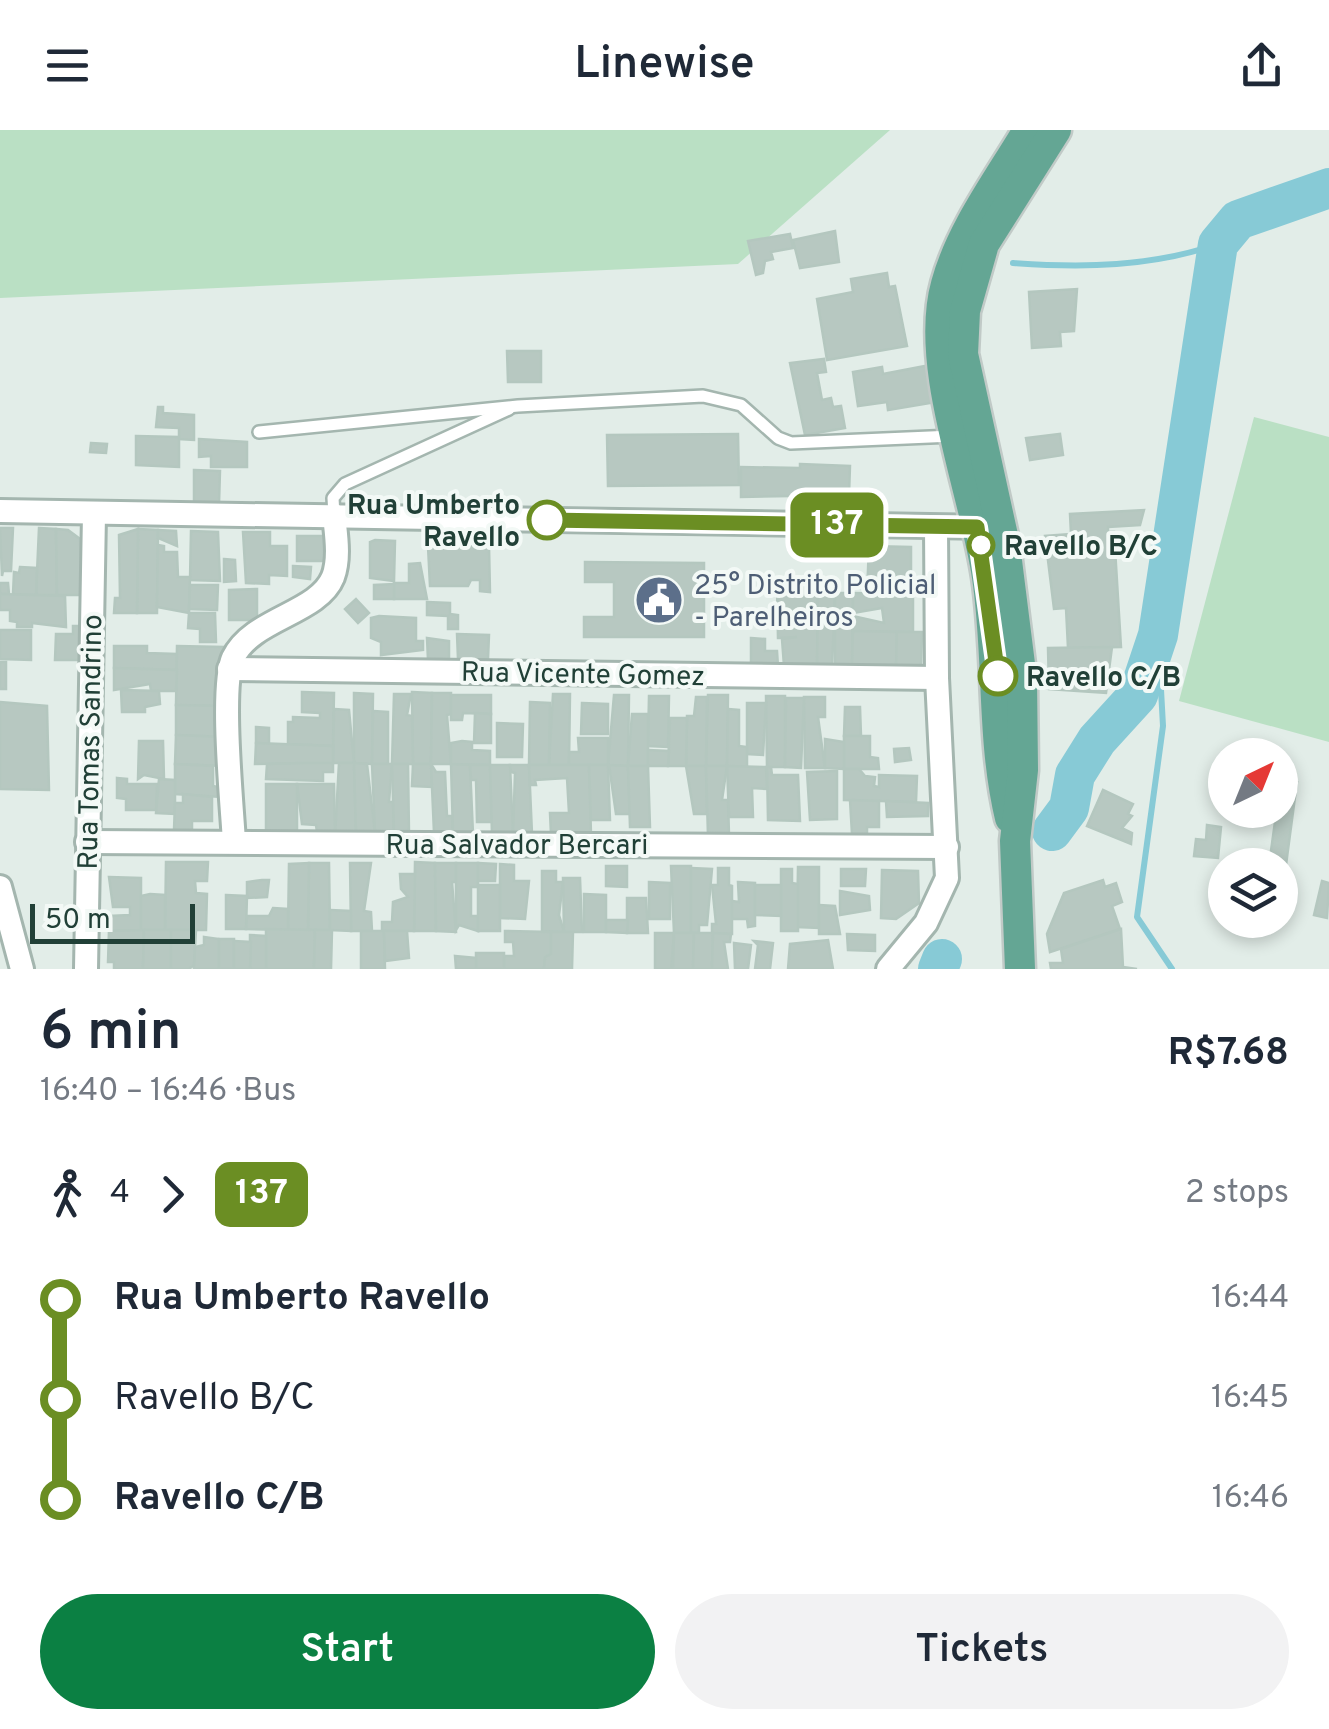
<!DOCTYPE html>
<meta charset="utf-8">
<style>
body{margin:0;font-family:Overpass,sans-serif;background:#f2f2f3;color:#1f2937;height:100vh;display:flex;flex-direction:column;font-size:38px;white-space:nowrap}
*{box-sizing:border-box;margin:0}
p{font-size:32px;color:#747a83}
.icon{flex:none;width:55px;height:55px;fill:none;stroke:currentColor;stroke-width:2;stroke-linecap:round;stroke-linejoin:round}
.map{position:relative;height:839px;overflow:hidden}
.sheet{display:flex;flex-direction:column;background:#fff;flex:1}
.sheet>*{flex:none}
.badge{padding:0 20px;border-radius:15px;font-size:35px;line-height:65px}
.needle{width:65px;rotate:43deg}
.fabs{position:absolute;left:1208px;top:608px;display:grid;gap:20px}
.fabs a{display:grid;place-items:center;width:90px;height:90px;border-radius:50%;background:#fff;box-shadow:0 5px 15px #0003;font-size:50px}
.scale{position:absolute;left:30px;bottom:25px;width:165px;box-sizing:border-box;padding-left:10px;border:5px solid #214037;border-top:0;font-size:28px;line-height:35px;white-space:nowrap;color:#214037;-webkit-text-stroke:8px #f3f9f6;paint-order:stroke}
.map>.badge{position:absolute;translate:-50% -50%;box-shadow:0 0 0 5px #fff}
.legs{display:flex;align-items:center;gap:15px;height:110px;padding:0 40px;font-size:32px}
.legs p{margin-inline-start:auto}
.summary{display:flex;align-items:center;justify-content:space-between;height:170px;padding:0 40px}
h1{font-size:55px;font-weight:600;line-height:75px}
.button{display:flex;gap:20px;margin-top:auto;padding:20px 40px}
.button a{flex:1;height:115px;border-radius:60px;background:#0b8043;color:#fff;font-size:40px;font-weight:600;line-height:115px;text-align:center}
.button a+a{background:#f2f2f3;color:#1f2937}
ul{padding:0 40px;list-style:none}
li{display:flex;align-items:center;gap:35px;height:100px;font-size:38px}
li i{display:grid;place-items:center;width:15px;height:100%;margin:0 12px;background:currentColor}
li i::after{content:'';width:25px;height:25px;margin:-12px;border:8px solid;border-radius:50%;background:#fff}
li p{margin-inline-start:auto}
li:first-child i{background:linear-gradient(#0000 50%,currentColor 0)}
li:last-child i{background:linear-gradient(currentColor 50%,#0000 0)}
header{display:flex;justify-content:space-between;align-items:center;height:130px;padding:0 40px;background:#fff;font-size:45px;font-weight:600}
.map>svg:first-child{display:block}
.green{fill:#bae0c4}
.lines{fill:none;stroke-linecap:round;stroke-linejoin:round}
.stream{stroke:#87cad6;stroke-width:6}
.river{stroke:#87cad6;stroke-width:40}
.building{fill:#b7c8c1;stroke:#b4c7bf;stroke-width:2.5}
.service-casing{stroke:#a4b6af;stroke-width:16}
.minor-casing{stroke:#a4b6af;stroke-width:28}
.primary-casing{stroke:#c1cac7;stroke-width:35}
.service{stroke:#fff;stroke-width:11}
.minor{stroke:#fff;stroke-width:22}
.primary{stroke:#64a694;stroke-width:30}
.line-1-casing{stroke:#fff;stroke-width:22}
.line-1{stroke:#6b8e23;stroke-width:15}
.stop-1-dot{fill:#fff;stroke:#6b8e23;stroke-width:5}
.labels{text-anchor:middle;stroke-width:8;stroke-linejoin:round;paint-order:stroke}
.stop-label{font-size:28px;font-weight:bold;fill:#214037;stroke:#f3f9f6;text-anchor:start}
.service-label{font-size:28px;fill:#4e5e75;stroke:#f3f9f6;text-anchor:start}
.street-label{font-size:28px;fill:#214037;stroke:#f3f9f6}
</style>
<header><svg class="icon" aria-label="menu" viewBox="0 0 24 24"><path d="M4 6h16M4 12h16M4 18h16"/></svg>Linewise<svg class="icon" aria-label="share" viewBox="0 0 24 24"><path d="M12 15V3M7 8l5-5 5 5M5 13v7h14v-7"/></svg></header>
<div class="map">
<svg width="1329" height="839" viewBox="0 0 1329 839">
<rect width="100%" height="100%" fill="#e2ede8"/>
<!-- green -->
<g class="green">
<polygon points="0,0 890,0 738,134 0,168"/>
<polygon points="1254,287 1329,307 1329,612 1179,571"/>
</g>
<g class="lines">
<!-- stream -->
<g class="stream">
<path d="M1013,133C1083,138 1151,137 1218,114"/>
<polyline points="1158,505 1163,596 1137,787 1172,839"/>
</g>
<!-- river -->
<g class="river">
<polyline points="1052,701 1069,678 1075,645 1097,610 1138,565 1158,505 1218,114 1238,90 1329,58"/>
<polyline points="938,839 942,829"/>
</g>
</g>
<!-- building -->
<g class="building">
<polygon points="835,101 839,132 800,138 793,110"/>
<polygon points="790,104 793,118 771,122 773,129 765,131 763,143 756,145 748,111"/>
<polygon points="887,143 889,157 895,156 907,216 827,230 817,169 853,162 851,149"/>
<polygon points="1077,159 1074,201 1060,202 1061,216 1032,218 1029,162"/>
<polygon points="507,221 541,221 541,252 508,252"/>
<polygon points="824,229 826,242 817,243 822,270 831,268 833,277 841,276 845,298 805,305 790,233"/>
<polygon points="930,235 936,272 888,280 887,272 858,276 853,242 882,237 883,244"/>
<polygon points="158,277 163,277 163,283 194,285 194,310 179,309 179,298 156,297"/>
<polygon points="738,304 739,355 608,356 607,305"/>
<polygon points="1060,304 1063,325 1030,330 1026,308"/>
<polygon points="136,306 179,307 179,337 136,335"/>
<polygon points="199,309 247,312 247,337 211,337 211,326 199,327"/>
<polygon points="91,313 107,314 106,323 90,322"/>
<polygon points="800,334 850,336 849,365 741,367 741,337 800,338"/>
<polygon points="194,340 220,341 219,374 194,373"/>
<polygon points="1144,380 1140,395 1108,397 1108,402 1114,402 1121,517 1068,518 1066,478 1054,479 1045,406 1071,404 1070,384"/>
<polygon points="0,398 13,398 11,441 3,441 2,446"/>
<polygon points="39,398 56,399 57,465 36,465"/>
<polygon points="56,399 68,400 80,409 82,465 57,465"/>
<polygon points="138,399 158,400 157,483 137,483"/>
<polygon points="138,399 137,483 114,483 115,468 120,468 119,405"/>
<polygon points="158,400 176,401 177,416 158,408"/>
<polygon points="191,401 218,402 220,451 190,450"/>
<polygon points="243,402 270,402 270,416 287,416 287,446 269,445 269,454 246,453"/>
<rect x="297" y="406" width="29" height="25"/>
<polygon points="375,410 395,411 394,451 370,448 370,412"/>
<polygon points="158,415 164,416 164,422 177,422 178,447 190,447 189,483 157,477"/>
<polygon points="428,416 489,416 490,462 480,461 480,450 471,450 468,456 430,456"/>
<polygon points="869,416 911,417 911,464 867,463"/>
<polygon points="224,429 235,430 236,451 224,452"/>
<polygon points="585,432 704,433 704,507 584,507 584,487 614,487 614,452 585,452"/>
<polygon points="420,433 427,469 394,469 394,453 409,453 409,434"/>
<polygon points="293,436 311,437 310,449 293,447"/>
<polygon points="20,437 37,438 36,465 13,464 14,442 19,443"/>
<polygon points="0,453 8,453 9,464 0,464"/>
<polygon points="394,454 394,469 374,469 374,455"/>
<polygon points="190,455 218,455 217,480 189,479"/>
<polygon points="777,457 818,458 817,535 784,536 782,509 797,507 778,508"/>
<polygon points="257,459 257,490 229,490 229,460"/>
<polygon points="818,462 835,463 832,540 817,540"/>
<polygon points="835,463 853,463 852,539 835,539"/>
<polygon points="853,463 913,464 913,502 853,501 853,486 884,493 882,478 853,483"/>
<polygon points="0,464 65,466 66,497 32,493 32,497 17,497 17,492 10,491 10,480 0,480"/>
<polygon points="356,469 369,483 358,493 345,479"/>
<polygon points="427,472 450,473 450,484 458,485 458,499 448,499 448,486 427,485"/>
<polygon points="189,483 215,483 216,512 200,512 200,499 188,498"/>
<polygon points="379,486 416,488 416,511 423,511 423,520 381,525 381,512 371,508 371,488"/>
<polygon points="73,496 85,496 83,530 55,530 56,504 73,504"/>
<polygon points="0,500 31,500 31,530 0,529"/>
<polygon points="853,501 897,502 896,540 852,539"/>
<polygon points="897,502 922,502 921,540 896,540"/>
<polygon points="457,504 489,505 488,529 458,529"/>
<polygon points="427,508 449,511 449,531 428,530"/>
<polygon points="751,508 765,509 765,521 777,521 778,537 751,537"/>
<polygon points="114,516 147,516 147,523 177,524 177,540 114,538"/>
<polygon points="177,516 224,517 222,576 176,575"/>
<polygon points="1112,517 1106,563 1049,559 1048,518"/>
<rect x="0" y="532" width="6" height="27"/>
<polygon points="114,538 177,540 176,561 151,561 150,554 114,560"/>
<polygon points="121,560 159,561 160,574 145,577 145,582 122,582"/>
<polygon points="302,562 334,563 333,616 288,614 288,592 293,592 293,587 320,588 320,583 302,582"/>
<polygon points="412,562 432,563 431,634 413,634"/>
<polygon points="354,563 373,564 372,634 354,633"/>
<polygon points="432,563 451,563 451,584 447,585 451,634 431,634"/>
<polygon points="394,564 411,564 407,585 412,586 413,634 392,634"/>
<polygon points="553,564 570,564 569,635 549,635"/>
<polygon points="451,565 491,565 491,584 463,583 462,590 451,590"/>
<polygon points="614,565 629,565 628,636 608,635"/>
<polygon points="708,565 728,565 727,636 706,636"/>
<polygon points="649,566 669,566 668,617 648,616"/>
<polygon points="766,566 785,566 785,637 767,637"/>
<polygon points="696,567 707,567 706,636 686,636 687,586 694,586"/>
<polygon points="804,567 825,567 825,587 818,587 825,638 805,638"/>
<polygon points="786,568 804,568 801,638 785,637"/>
<polygon points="0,572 47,576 49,660 0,659"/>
<polygon points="530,572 550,573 549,635 529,635"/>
<polygon points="582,573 608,574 608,604 581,604"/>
<polygon points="747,573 766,573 763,625 747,624"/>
<polygon points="176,575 222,576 223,607 176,605"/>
<polygon points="845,577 860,577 861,606 844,606"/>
<polygon points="334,579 349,580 354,633 333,633"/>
<polygon points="728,579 739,580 739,616 747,617 747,637 727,636"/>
<polygon points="373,581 388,582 388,634 372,634"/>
<polygon points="475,583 491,584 491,613 474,613"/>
<polygon points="632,584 648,584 648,636 628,636"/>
<polygon points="670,588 687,588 686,636 668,636"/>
<polygon points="497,593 523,594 522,627 497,627"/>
<polygon points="256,597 269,598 269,614 256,613"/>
<polygon points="176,605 223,607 223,636 175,634"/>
<polygon points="844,606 870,606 870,627 878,628 879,639 844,639"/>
<polygon points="578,608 608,608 608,635 569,635 569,622 579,622"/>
<polygon points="825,609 844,612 844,639 825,638"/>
<polygon points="139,611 163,611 164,649 144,645 138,649"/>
<polygon points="462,611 472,612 472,620 490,621 490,635 451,634 451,613"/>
<polygon points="256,613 333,616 333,633 255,634"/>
<polygon points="909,618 911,630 895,632 894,619"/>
<polygon points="648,620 669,621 668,636 648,636"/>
<polygon points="303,633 333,633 333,642 323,642 323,651 266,649 267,634"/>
<polygon points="339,633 354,633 356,704 335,705"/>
<polygon points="354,633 367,634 375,703 356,704"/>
<polygon points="175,634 213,636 213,656 222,658 221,667 175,664"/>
<polygon points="372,634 392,634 389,672 393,672 394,703 375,703"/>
<polygon points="392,634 408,634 409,703 394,703"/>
<polygon points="413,634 431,634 432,657 412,656"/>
<polygon points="431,634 436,642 445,642 447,686 452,686 453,703 434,703"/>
<polygon points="451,634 470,635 473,704 453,703"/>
<polygon points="470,635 490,635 492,692 477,692 476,650 471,650"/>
<polygon points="490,635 510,635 513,704 492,704"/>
<polygon points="510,635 529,635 532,704 513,704 515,643 511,642"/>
<polygon points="529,635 589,635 591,704 551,704 550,683 569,683 567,648 535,650 536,655 530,655"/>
<polygon points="589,635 608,635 610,690 591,690"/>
<polygon points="609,635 628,636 630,684 616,684"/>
<polygon points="628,636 648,636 650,697 630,697"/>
<polygon points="686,636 706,636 707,684 694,684"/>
<polygon points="706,636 727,636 722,670 728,670 729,705 708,706"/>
<polygon points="727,636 766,637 767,659 752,658 753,687 729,687"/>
<polygon points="767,637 771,637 772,645 798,645 800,691 768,690"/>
<polygon points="844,639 859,639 865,646 875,647 874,656 879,657 879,645 917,646 916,672 844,670"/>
<polygon points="837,641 837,689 810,690 807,642"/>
<polygon points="117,648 127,649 127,654 157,654 156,680 126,680 126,669 117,668"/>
<polygon points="159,649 175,650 175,684 156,683"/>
<polygon points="1289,650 1297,652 1280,780 1280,735 1269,735 1280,656 1288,657"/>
<polygon points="266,654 297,654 297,702 266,701"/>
<polygon points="297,654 334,654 335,702 317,702 316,695 302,694"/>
<polygon points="1103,660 1133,674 1128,684 1132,686 1122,698 1132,703 1131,714 1087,696"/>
<polygon points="183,664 212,667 212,691 192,691 192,700 174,700 175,673 183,673"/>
<polygon points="850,670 879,671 879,697 867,697 867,704 852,704"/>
<polygon points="886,671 928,673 928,686 887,687"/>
<polygon points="1207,695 1221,697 1218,728 1194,726 1196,709 1206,710"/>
<polygon points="166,732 208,732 207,751 195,751 196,763 207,764 206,800 165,800"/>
<polygon points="415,732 435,733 436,801 414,801"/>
<polygon points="309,733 329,733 330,800 308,800"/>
<polygon points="309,733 308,800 288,800 289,734"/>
<polygon points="350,733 371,733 364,781 371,782 372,801 351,801"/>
<polygon points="435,733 456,733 456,752 452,752 456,802 436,801"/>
<polygon points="456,733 478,733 478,757 471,757 471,786 478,786 478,801 459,795 456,800"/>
<polygon points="478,733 496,734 495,751 478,751"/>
<polygon points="500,734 514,735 514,751 529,751 525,789 500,788"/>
<polygon points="606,736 627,736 627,757 606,756"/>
<polygon points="671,736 691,736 691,803 674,803"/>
<polygon points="798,737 819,737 819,798 797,797"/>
<polygon points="691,738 712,739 707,795 699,795 699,803 691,803"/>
<polygon points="718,738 729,738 729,755 732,756 732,804 712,803 712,794 716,794 712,755 718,755"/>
<polygon points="781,739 792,739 792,753 798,754 798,801 781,801"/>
<polygon points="841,739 866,739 865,756 841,756"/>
<polygon points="882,740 918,741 919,773 896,789 881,788"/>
<polygon points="542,741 556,741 556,752 563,752 559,785 564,802 542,801"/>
<polygon points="400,744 415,744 414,801 382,801 382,792 392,792 393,772 408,767 401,759"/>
<polygon points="109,747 141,748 141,800 109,801 109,786 130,785 130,777 113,777"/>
<polygon points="563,748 580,748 582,802 564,802"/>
<polygon points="262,750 269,750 267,767 247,768 247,752"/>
<polygon points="1103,750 1105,757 1116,753 1122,772 1112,776 1120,799 1050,822 1047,804 1064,763"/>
<polygon points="1322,751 1329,753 1327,788 1314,785"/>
<polygon points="649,752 670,753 670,789 649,789"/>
<polygon points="738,752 755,753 755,796 748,797 747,789 732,789 732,771 739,772"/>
<rect x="478" y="755" width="22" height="46"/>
<polygon points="755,755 781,755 781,786 755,785"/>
<polygon points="840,761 869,766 870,780 840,785"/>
<polygon points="150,764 165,765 165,800 141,800 141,766"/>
<polygon points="584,764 606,765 606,802 584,802"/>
<polygon points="226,765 247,766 246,799 226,799"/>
<polygon points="627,768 646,768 648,803 627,803"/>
<polygon points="819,775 835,776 840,804 819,804"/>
<polygon points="273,778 288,779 288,800 246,799 247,786 269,786"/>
<polygon points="330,780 351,781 351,801 330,800"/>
<polygon points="606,790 628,790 627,803 606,802"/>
<polygon points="266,799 315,800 314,839 266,839"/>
<polygon points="1121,799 1123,837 1137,839 1051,839 1050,833 1063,833 1061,819"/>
<polygon points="144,800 143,839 114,839 114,832 108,832 109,801"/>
<polygon points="144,800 171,800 171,839 143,839"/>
<polygon points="171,800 196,800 194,835 189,839 171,839"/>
<polygon points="315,800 332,800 331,839 314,839"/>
<polygon points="361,801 384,801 385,839 361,839"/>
<polygon points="384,801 407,801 409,828 385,831"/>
<polygon points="505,801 551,802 551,824 545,827 544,839 504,839 504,826 514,826 513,812 505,812"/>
<polygon points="551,802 573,802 572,839 544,839 545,827 551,824"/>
<polygon points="655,803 674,803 671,839 655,839"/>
<polygon points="674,803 694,803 693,839 673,839"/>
<polygon points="694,803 713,803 712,839 693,839"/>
<polygon points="713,803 731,804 730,812 724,812 728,839 712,839"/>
<polygon points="847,804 875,805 875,821 848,820"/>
<polygon points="250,805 266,806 266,839 250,839"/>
<polygon points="204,807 219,809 219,839 194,839 195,817 204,815"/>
<rect x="219" y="809" width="15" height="30"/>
<polygon points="828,810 833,839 788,839 790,814"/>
<polygon points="234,811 251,812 250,839 234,839"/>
<polygon points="754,811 773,813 770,839 755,839 758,815"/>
<polygon points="734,813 751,815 748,839 735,839"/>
<rect x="476" y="823" width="28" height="16"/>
<polygon points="455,826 476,828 476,839 456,839"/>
</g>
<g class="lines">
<!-- service casing -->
<g class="service-casing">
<g id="service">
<polyline points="259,302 518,276 703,266 741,275 778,308 791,313 953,306"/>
<polyline points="334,385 333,368 345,354 509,279"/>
</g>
</g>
<!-- minor casing -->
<g class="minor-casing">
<g id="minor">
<polyline points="0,381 991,397"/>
<polyline points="229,539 937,548"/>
<polyline points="87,712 947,717"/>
<path d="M234,712C232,675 220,556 233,528C252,488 318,484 333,447C340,428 336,405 334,385"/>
<polyline points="0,757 22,839"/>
<polyline points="86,839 94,384"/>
<polyline points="888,839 926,793 947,748 937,548 936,397"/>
</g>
</g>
<!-- primary casing -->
<g class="primary-casing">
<g id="primary">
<path d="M1010,688C991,609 999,527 987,447C975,363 923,236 946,154C961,99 999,49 1028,0"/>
<polyline points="1020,839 1015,711 1023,640 1022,550 1005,415 963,224 965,181 984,114 1056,0"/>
</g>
</g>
<!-- service -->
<use href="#service" class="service"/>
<!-- minor -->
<use href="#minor" class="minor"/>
<!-- primary -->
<use href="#primary" class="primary"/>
</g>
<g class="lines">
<!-- line-1 casing -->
<g class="line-1-casing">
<polyline id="line-1" points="547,390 977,397 998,546"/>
</g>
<!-- line-1 -->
<use href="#line-1" class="line-1"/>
</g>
<!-- icons -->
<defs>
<g id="civic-disc" transform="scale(2.5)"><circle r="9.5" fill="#5c6f8a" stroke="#f3f9f6"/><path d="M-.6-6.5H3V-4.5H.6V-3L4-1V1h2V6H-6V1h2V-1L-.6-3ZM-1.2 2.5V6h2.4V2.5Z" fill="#fff"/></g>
</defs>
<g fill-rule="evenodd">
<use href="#civic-disc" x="659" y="470"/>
</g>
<!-- markers -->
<g class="stop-1-dot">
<circle cx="547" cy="390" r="18"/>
<circle cx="981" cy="415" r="12"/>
<circle cx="998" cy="546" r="18"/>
</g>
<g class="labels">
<!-- stop labels -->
<g class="stop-label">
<text x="520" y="384" text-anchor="end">Rua Umberto<tspan x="520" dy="32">Ravello</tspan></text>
<text x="1004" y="425">Ravello B/C</text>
<text x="1026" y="556">Ravello C/B</text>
</g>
<!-- service labels -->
<g class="service-label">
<text x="694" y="464">25° Distrito Policial<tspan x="694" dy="32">- Parelheiros</tspan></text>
</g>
<!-- street labels -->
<g class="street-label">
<text transform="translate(583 543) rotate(1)" y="10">Rua Vicente Gomez</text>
<text transform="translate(89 612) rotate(-89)" y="10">Rua Tomas Sandrino</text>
<text x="517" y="724">Rua Salvador Bercari</text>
</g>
</g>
</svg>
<div class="fabs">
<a><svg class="needle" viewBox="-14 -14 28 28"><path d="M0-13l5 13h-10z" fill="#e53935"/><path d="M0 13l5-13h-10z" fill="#747a83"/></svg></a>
<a><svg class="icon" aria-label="layers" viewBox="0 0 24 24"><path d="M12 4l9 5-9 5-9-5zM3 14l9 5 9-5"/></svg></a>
</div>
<div class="scale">50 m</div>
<b class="badge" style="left:837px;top:395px;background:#6b8e23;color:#fff">137</b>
</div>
<section class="sheet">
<div class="summary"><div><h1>6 min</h1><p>16:40 – 16:46 · Bus</p></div><b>R$7.68</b></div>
<div class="legs"><svg class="icon" aria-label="walk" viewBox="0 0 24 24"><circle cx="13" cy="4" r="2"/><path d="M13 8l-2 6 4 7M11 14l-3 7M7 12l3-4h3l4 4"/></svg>4<svg class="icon" aria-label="forward" viewBox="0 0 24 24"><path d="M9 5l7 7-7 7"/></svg><b class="badge" style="background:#6b8e23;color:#fff">137</b><p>2 stops</p></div>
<ul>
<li><i style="color:#6b8e23"></i><b>Rua Umberto Ravello</b><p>16:44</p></li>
<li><i style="color:#6b8e23"></i><span>Ravello B/C</span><p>16:45</p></li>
<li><i style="color:#6b8e23"></i><b>Ravello C/B</b><p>16:46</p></li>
</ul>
<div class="button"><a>Start</a><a>Tickets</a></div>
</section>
